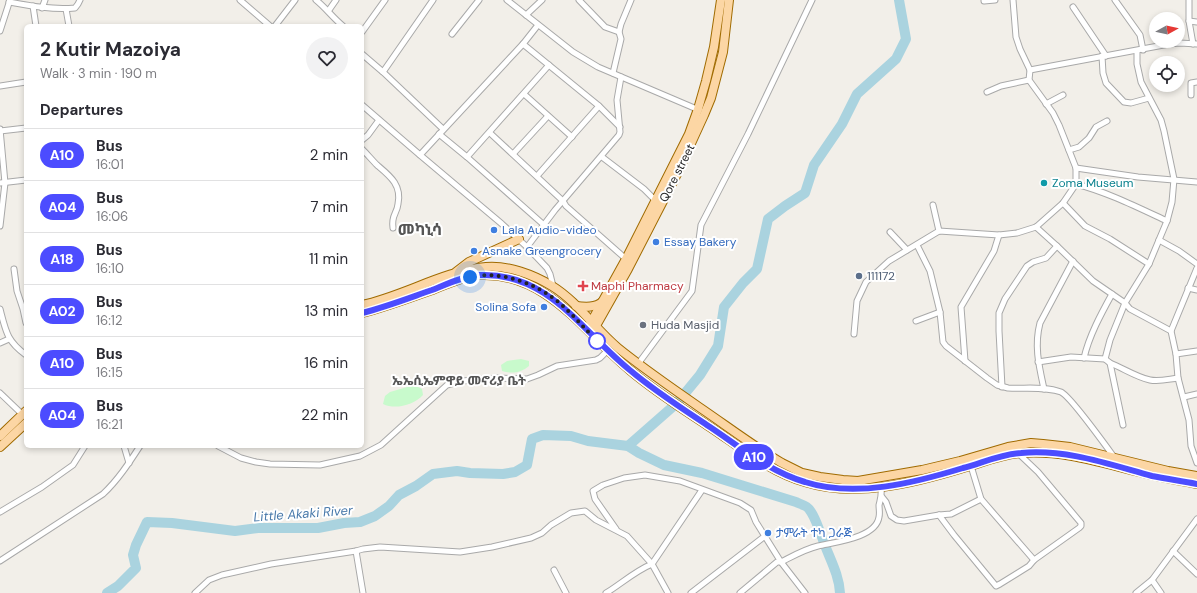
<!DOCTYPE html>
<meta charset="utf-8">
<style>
body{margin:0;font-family:"DM Sans","Noto Sans Ethiopic",sans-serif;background:#f2f2f3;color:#2b2b33;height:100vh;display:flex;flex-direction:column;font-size:15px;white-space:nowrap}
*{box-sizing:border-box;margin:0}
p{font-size:13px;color:#7c7c81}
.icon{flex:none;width:22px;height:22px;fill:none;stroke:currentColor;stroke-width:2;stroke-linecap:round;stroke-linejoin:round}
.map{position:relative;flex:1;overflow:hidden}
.drawer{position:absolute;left:24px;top:24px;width:340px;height:424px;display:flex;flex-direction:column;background:#fff;border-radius:6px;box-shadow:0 2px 6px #0003}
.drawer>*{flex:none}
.badge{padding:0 8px;border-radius:13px;font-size:14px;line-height:26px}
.needle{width:26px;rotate:82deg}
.tools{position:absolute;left:1149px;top:12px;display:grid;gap:8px}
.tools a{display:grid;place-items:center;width:36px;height:36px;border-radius:50%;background:#fff;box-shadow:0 2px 6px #0003;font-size:20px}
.you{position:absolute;width:20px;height:20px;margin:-10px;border:3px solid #fff;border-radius:50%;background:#1a73e8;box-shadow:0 0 0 6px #1a73e833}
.map>.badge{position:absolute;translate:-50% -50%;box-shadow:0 0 0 2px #fff}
h2{padding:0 16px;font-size:15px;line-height:36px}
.round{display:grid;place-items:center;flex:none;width:42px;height:42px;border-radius:21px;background:#f2f2f3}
.overview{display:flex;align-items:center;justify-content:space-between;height:68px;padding:0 16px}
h1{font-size:19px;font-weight:700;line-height:30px}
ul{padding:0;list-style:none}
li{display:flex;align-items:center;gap:12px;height:52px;padding:0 16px;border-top:1px solid #e1e1e2}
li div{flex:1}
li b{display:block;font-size:15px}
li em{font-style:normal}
li .badge{min-width:44px;font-weight:700;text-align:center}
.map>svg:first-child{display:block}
.park{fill:#c8facc}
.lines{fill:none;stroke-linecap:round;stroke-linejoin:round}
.river{stroke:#aad3df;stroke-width:10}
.minor-casing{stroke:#a9a9a9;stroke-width:7}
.primary-casing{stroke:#a06b00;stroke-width:10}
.minor{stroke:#fff;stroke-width:5}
.primary{stroke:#fcd6a4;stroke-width:8}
.line-casing{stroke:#fff;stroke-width:9}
.line{stroke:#4c4cff;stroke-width:6}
.walk{stroke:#222;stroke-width:4;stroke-dasharray:0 7.2}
.culture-dot{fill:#0f9aa8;stroke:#fff;stroke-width:1.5}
.shop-dot{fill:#3f7fe0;stroke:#fff;stroke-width:1.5}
.service-dot{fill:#5c6f8a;stroke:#fff;stroke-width:1.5}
.health-dot{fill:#e0444e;stroke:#fff;stroke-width:1.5}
.worship-dot{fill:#6b7280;stroke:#fff;stroke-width:1.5}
.stop-dot{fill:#fff;stroke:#4c4cff;stroke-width:2}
.labels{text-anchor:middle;stroke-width:4;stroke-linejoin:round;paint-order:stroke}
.street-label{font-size:12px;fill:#222;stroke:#fff}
.culture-label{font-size:12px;fill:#0d838f;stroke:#fff;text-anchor:start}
.shop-label{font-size:12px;fill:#366cbe;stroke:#fff;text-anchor:start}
.service-label{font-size:12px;fill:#4e5e75;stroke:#fff;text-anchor:start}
.health-label{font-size:12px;fill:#be3a42;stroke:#fff;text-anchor:start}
.worship-label{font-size:12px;fill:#5b616d;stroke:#fff;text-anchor:start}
.neighbourhood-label{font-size:13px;font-weight:bold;fill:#555;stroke:#fff}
.water-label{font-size:13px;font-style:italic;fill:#4a7aab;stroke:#fff}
.district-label{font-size:16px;font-weight:bold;fill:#555;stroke:#fff}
</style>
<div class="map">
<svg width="1197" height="593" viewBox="0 0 1197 593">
<rect width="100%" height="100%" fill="#f2efe9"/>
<!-- park -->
<g class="park">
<path d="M521,359L529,361V366C521,373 511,374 502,371L501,365L507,361Z"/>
<path d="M414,385L422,389L423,395C414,405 395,410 383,404L385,396L390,392Z"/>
</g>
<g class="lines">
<!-- river -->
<g class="river">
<polyline points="628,446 677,403 700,375 718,346 724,307 743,283 757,269 768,219 785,206 805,193 814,165 842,124 857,94 896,59 906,39 899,0"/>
<path d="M107,593L118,586L136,568L133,555L136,545L147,522L172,523L235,531L258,528H318L344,523L360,522L375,516L389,506L399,495L416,486L433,474L457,471L470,473L503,474L515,472L527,465L532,439L543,435L571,436L588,441L628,446L639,453L664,465L702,473L796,502C800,504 807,506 809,509C816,518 818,528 822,537C828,556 839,573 840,593"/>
</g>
<!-- minor casing -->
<g class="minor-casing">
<g id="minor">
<polyline points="240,0 270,26"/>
<path d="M316,0C326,8 333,18 343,26"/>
<polyline points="507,0 573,52 598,67 699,110"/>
<polyline points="579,0 605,27 619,32"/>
<polyline points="1115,0 1140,35 1143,50"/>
<polyline points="1189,0 1189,21 1193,44"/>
<polyline points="984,1 995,0"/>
<path d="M9,2C31,6 52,10 75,8L78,4L80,0"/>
<polyline points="33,6 36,26"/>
<polyline points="1073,7 1106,56"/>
<polyline points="42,8 45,0"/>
<polyline points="66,9 69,26"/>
<polyline points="329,10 336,0"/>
<polyline points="526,15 542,0"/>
<polyline points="1189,21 1197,22"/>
<polyline points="275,26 295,0"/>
<polyline points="0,31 10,0"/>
<polyline points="362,32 385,0"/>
<polyline points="452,34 479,0"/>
<polyline points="523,44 599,106 620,127"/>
<polyline points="362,54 383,72 443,129"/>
<polyline points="1102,56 1103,73 1106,83 1124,102 1131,103 1149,98"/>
<polyline points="1030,70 1169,44 1180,43 1197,44"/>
<polyline points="383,72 433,0"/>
<polyline points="613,73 621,39 619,32 621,24 631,0"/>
<polyline points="0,86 26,82"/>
<polyline points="987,92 1001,86 1029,80"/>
<polyline points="524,94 572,137"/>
<polyline points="1191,95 1191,83 1197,82"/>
<polyline points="1046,104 1063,95"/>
<polyline points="362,105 420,155 502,224 527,247 547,268 550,274 553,286"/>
<polyline points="0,129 5,183 0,226"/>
<polyline points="0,131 26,128"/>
<polyline points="490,133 563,201 566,206 626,259"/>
<polyline points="439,134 467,157 544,225"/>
<polyline points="362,140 368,135 379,120"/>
<path d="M362,149C367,154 372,160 377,165C390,176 402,185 398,204C397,214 391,215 393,228"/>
<polyline points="1069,150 1079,147 1089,138 1096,127 1107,121"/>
<polyline points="513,154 548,116"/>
<polyline points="420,155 523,44 538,25"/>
<polyline points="467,157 549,65"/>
<polyline points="602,157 644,189 655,200"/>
<polyline points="1076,168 1138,177 1197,182"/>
<polyline points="537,176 599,106"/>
<polyline points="0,183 26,180"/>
<path d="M1076,184C1107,192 1137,207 1167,221"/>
<polyline points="1063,203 1085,226 1110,239 1149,264"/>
<polyline points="933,205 939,231"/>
<polyline points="1036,227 1057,246 1093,281 1125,303 1130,309 1171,331 1176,354 1178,378 1189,420 1191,446 1197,463"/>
<polyline points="890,232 907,250"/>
<polyline points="1159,240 1179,251 1197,264"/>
<path d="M917,245L930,271L940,312L943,342L946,346L987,378L997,385L1008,388C1024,389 1045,386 1061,392C1070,396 1106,446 1114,457V458"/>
<polyline points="527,247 555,210 619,135 620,132 617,100 621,77"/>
<polyline points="14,269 17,291 23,309 26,323"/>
<polyline points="1188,288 1197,290"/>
<path d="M0,309C6,332 7,341 26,355"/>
<polyline points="916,321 940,312"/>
<polyline points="1171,331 1197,268"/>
<polyline points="854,334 857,301 866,282 889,261 939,231 999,235 1017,233 1036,227 1063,203 1076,184 1076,168 1059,125 1053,113 1029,80 1030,70 1020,49 1016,37 1013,0"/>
<polyline points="0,343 9,339"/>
<polyline points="1176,354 1197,351"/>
<path d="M1084,358C1089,336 1101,314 1112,294"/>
<polyline points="1105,359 1110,340 1125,303 1149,264 1159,240 1167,221 1172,202 1174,179 1164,131 1161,120 1141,82 1137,64 1137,51"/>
<polyline points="965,361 961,307 994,251 999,235"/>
<polyline points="1038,362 1071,357 1105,359 1110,363 1123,425"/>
<path d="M1110,363C1123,368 1136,377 1150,380C1159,382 1169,379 1178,378"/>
<polyline points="638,364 692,291 701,225 748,134 812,0"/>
<polyline points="1002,387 999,331 999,313 1005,299 1027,266 1033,262 1046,258 1057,246"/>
<path d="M1044,389C1039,366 1034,346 1040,323L1073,261"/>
<polyline points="0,393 23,415"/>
<polyline points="1184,397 1197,394"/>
<polyline points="124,446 129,463"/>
<polyline points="218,446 241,458 256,462 270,464 320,465 360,456 381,445 447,385 462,381 497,378 527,379 538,375 557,366 596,360 600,358 607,351"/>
<polyline points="971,466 981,499 1034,560"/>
<polyline points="882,497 886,502 891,516 897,520 904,521 939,515 951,514 981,499"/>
<polyline points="0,512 42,487 73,465 85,446"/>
<polyline points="939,515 954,535 996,586 1000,584 1029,566 1034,560 1079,528 1081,526 1081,523 1038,472 1018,453"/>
<polyline points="616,529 595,499 593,491 603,485 624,478 645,475 680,481 740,503 751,510 756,522 781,562 805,593"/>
<polyline points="356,551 363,593"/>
<polyline points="1173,551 1197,574"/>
<path d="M0,561L103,494C118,480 129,463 140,446"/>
<polyline points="554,570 566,593"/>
<polyline points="1152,580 1161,593"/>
<polyline points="195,593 209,580 222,575 271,564 356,551 363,549 380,547 460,552 492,547 531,538 542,533 551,525 571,513 585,511 596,520 627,536 652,564 668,593"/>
<path d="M606,593C621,584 635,571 652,564L702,490"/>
<polyline points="691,593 765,536"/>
<path d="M740,593L777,562H781C793,556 805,549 818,546C835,542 876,538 879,517C880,513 879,509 879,505C881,497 882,495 881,487"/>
<polyline points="1136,593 1152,580 1197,519"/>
</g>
</g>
<!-- primary casing -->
<g class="primary-casing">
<g id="primary">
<polyline points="456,272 469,262 519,239"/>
<path d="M362,305C404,296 443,271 486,267C508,265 534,275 552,286C578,302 595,329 618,348C644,369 672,388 699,407C727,426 753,446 782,463L802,473L820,477L843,480L858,481L922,470L960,461L1008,447L1031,443L1043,444L1070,447L1168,471L1197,476"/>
<path d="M576,306C585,307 596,308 603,301"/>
<path d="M362,313C386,307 409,298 432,290C447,284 464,276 480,275C548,272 584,333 631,371C656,392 683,409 710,427C740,447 770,472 805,482C856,498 914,483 963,468C982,463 1001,454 1021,453C1065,450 1101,463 1143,473C1161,478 1179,480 1197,484"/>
<polyline points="589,326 626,259 689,134 698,109 706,81 714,47 721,0"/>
<polyline points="593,331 628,269 677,174 704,115 711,98 723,52 729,0"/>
<polyline points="0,436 26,411"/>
<polyline points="0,447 26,423"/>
</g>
</g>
<!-- minor -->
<use href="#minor" class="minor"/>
<!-- primary -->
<use href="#primary" class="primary"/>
</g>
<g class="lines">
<!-- line casing -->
<g class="line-casing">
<path id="line" d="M362,313C386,307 409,298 432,290C447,284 464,276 480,275C549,272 583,333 631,371C656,392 683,409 710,427C740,447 770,472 805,482C855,498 914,483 963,468C982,463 1001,454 1021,453C1067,449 1108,464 1152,476C1167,479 1182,481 1197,484"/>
</g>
<!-- line -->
<use href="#line" class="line"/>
<!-- walk -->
<path class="walk" d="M470,277C502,270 538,284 562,305C575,317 586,330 599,343L597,341"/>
</g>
<!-- markers -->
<circle class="culture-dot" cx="1044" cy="183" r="4"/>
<g class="shop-dot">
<circle cx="494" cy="230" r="4"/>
<circle cx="656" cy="242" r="4"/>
<circle cx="474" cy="251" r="4"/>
<circle cx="544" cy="307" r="4"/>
<circle cx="768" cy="533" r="4"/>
</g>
<circle class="service-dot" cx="859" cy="276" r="4"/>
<path class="health-dot" d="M581 280h4v4h4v4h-4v4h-4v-4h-4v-4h4z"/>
<circle class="worship-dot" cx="643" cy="325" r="4"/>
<circle class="stop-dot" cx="597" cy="341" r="8"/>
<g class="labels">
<!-- street labels -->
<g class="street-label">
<text transform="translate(677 173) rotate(-63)" y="4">Qore street</text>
</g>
<!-- culture labels -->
<g class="culture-label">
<text x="1052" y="187">Zoma Museum</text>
</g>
<!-- shop labels -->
<g class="shop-label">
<text x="502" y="234">Lala Audio-video</text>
<text x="664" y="246">Essay Bakery</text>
<text x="482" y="255">Asnake Greengrocery</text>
<text x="536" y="311" text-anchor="end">Solina Sofa</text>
<text x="776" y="537">ታምራት ተካ ጋራጅ</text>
</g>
<!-- service labels -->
<g class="service-label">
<text x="867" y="280">111172</text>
</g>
<!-- health labels -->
<g class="health-label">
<text x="591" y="290">Maphi Pharmacy</text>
</g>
<!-- worship labels -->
<g class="worship-label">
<text x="651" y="329">Huda Masjid</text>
</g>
<!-- neighbourhood labels -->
<g class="neighbourhood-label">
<text x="459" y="385">ኤኤሲኤምዋይ መኖሪያ ቤት</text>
</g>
<!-- water labels -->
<g class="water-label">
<text transform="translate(303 513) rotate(-4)" y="5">Little Akaki River</text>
</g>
<!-- district labels -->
<g class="district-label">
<text x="420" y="235">መካኒሳ</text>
</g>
</g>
</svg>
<div class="tools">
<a><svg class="needle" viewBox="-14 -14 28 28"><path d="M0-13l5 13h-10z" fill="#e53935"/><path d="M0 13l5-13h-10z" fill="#7c7c81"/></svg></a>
<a><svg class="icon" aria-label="locate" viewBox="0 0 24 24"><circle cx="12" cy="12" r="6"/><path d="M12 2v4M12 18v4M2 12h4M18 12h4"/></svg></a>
</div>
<div class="you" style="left:470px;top:277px"></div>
<b class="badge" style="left:754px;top:457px;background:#4c4cff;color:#fff">A10</b>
<section class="drawer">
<div class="overview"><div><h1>2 Kutir Mazoiya</h1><p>Walk · 3 min · 190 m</p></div><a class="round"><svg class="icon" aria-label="heart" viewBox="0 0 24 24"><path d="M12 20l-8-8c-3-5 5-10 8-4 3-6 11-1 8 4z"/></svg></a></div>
<h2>Departures</h2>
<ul>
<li><span class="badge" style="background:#4c4cff;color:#fff">A10</span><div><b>Bus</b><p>16:01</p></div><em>2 min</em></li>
<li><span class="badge" style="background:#4c4cff;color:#fff">A04</span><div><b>Bus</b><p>16:06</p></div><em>7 min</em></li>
<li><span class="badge" style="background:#4c4cff;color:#fff">A18</span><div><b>Bus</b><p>16:10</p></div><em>11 min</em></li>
<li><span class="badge" style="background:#4c4cff;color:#fff">A02</span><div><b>Bus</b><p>16:12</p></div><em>13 min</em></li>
<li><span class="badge" style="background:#4c4cff;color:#fff">A10</span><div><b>Bus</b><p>16:15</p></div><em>16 min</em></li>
<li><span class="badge" style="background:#4c4cff;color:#fff">A04</span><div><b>Bus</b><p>16:21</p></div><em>22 min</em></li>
</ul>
</section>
</div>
